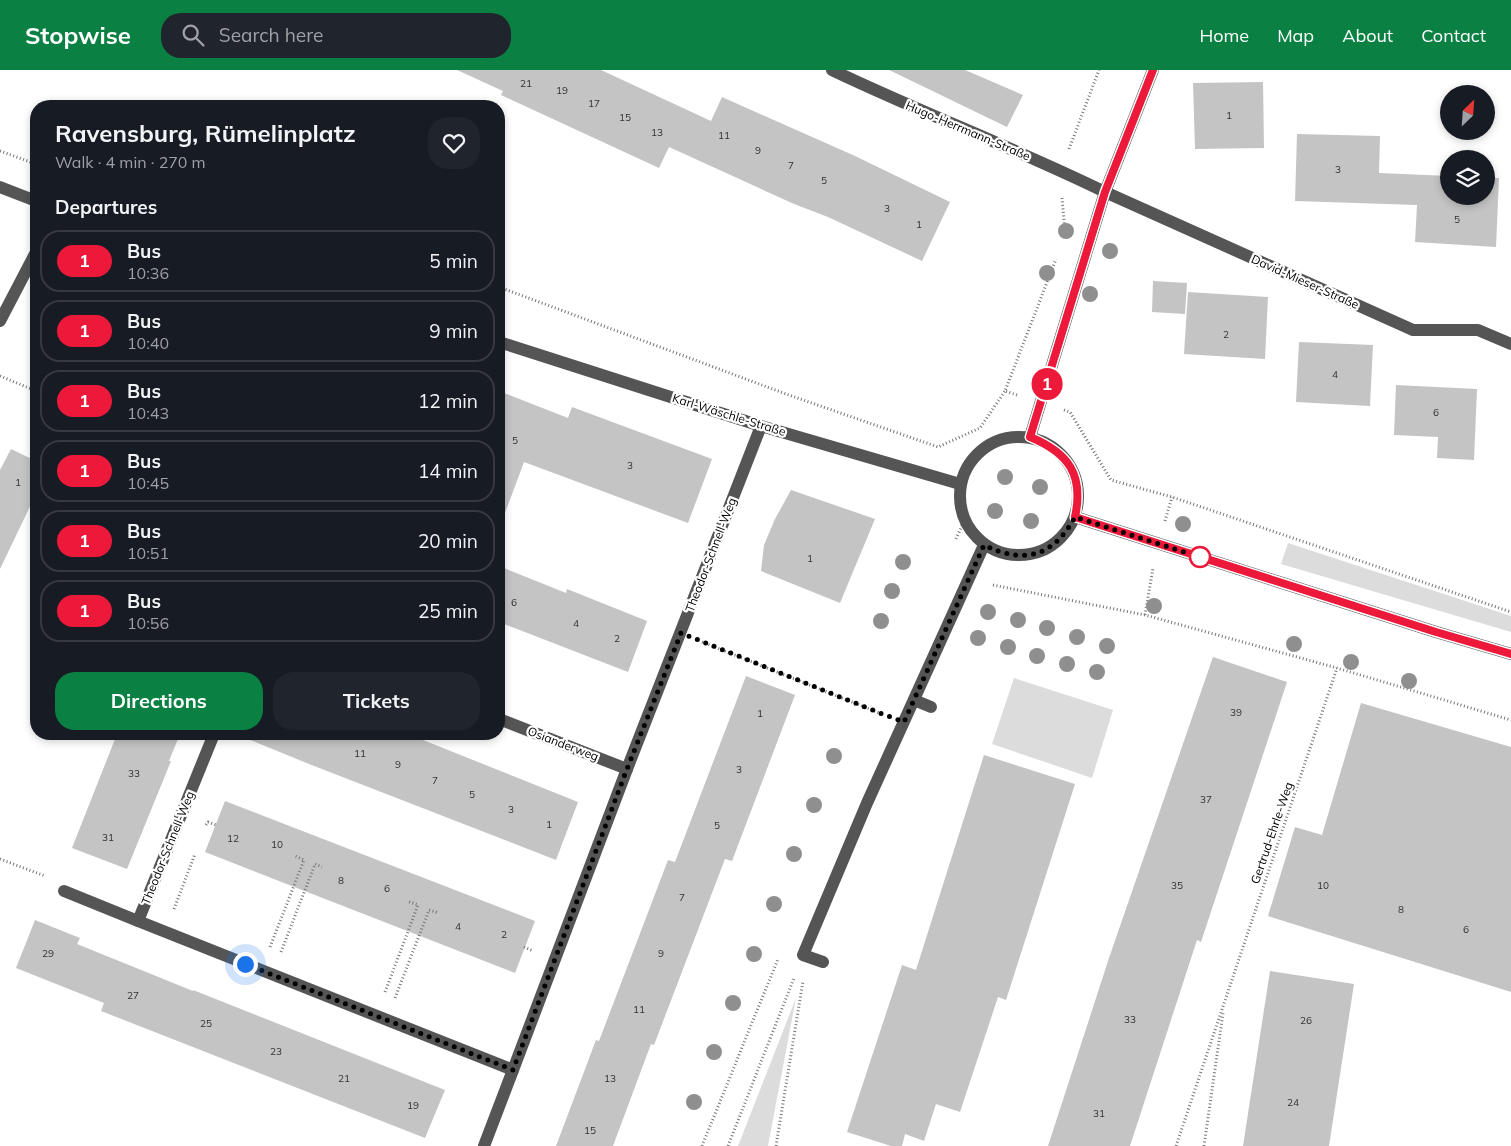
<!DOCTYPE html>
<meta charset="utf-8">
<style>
body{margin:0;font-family:Mulish,sans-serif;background:#20242c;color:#f1f3f6;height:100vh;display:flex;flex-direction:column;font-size:19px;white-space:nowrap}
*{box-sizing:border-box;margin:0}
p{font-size:16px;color:#9ea1a6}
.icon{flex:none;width:28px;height:28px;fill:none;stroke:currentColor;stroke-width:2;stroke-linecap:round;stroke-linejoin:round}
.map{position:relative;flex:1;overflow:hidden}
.side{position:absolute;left:30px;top:30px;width:475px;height:640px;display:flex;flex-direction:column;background:#171b24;border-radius:20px;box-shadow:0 2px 8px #0003}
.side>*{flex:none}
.badge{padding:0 10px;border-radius:16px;font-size:18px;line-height:32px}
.needle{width:32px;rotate:25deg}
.controls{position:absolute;left:1440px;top:15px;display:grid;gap:10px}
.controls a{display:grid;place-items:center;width:55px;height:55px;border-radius:50%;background:#171b24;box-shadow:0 2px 8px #0003;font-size:25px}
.you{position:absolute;width:25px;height:25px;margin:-12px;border:4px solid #fff;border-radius:50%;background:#1a73e8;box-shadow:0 0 0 8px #1a73e833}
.map>.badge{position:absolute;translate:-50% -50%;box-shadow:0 0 0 2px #fff}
h2{padding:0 25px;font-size:19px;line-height:45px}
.round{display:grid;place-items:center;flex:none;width:52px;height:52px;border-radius:20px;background:#20242c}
.overview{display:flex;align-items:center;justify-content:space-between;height:85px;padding:0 25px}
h1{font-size:24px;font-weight:700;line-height:38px}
.button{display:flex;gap:10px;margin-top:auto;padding:10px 25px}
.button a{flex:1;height:58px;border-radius:20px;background:#0b8043;color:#fff;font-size:20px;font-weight:700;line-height:58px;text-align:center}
.button a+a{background:#20242c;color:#f1f3f6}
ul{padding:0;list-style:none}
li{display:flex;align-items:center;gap:15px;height:62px;margin:0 10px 8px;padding:0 15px;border:2px solid #363941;border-radius:20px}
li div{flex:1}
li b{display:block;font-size:19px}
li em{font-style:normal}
li .badge{min-width:55px;font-weight:700;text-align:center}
header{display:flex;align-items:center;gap:30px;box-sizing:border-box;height:70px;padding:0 25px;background:#0b8043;color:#fff}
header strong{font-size:24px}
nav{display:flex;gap:28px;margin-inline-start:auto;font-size:18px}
.search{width:350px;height:45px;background:#20242c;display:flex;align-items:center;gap:12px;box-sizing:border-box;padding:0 18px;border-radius:20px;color:#9ea1a6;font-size:19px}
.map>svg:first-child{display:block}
.green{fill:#dcdcdc}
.building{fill:#c4c4c4}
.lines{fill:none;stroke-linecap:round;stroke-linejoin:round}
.path{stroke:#777;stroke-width:3;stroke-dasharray:1 2.5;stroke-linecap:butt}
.minor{stroke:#555;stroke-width:12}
.tree{fill:#8f8f8f}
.line-casing{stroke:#fff;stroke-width:11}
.line{stroke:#ec193b;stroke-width:8}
.walk{stroke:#000;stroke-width:5;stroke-dasharray:0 9}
.stop-dot{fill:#fff;stroke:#ec193b;stroke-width:2.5}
.labels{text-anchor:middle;stroke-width:4.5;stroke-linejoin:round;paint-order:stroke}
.number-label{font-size:10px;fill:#313131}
.street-label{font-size:12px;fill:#000;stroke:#fff}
</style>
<header>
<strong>Stopwise</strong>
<div class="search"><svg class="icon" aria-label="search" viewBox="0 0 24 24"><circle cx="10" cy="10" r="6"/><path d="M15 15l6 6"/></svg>Search here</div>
<nav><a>Home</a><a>Map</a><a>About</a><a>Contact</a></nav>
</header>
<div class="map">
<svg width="1511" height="1076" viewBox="0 0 1511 1076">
<rect width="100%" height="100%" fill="#fff"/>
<!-- green -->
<g class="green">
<polygon points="1288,473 1511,546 1511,562 1281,494"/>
<polygon points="1014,608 1113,640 1092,708 992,674"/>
<polygon points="796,928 768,1076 738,1076"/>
</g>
<!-- building -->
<g class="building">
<polygon points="457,0 601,0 711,51 722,27 855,86 950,132 922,191 828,147 794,134 669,77 659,98 501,25 503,21"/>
<polygon points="889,0 965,0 1023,25 1007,57"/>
<polygon points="1263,12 1264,78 1195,79 1193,13"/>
<polygon points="1297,64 1380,66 1379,103 1449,106 1449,126 1486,126 1486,108 1499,108 1496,177 1415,172 1417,135 1295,131"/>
<polygon points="1153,211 1187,213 1185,244 1152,242"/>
<polygon points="1188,222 1268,227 1265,289 1184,284"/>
<polygon points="1299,272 1373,275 1370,336 1296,332"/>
<polygon points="1396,315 1477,319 1474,390 1437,388 1438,367 1394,365"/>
<polygon points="499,321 568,348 572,337 712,389 688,453 524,392 502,451 499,451"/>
<polygon points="11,379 36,391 36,424 0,499 0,400"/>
<polygon points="791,420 875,449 840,533 761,501 764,475 775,449"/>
<polygon points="499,496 566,523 567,519 647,551 628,602 499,552"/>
<polygon points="1213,587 1287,612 1201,872 1197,870 1130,1076 1048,1076 1109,888"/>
<polygon points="746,606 795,625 732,791 725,789 654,975 651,974 613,1076 556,1076 596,970 599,971 668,790 675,792"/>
<polygon points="1361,633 1511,677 1511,922 1268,846 1295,757 1322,765"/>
<polygon points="117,664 180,664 169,691 171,691 127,799 72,778"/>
<polygon points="238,664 408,664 578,732 556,790 309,694 238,665"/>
<polygon points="984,685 1075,714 1006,930 998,927 960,1042 936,1034 924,1071 905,1064 902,1076 891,1076 847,1062 902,895 916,900"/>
<polygon points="225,731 535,851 515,903 205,782"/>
<polygon points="35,850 80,868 77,874 193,921 193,920 445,1020 425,1068 101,941 104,933 16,898"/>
<polygon points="1270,901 1354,914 1329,1076 1243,1076"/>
</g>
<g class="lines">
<!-- path -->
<g class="path">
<polyline points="1069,79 1099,0"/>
<polyline points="0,81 36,94"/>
<polyline points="1062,128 1065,162"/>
<polyline points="499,217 786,324 938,377 980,358 1005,321"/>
<polyline points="0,306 36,321"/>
<polyline points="1017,325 1005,321 1056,189"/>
<polyline points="1064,340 1070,342 1111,410 1172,427 1511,542"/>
<polyline points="1165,451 1172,427"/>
<polyline points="956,469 964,451"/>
<polyline points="993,515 1145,545 1337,598 1511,650"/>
<polyline points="1145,545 1153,498"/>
<polyline points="702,572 882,644"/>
<polyline points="206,755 208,752 216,755"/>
<polyline points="0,789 45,806"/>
<polyline points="174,839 195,784"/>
<polyline points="270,877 304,790 295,786"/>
<polyline points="524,877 533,881"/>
<polyline points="281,882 315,794 322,797"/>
<polyline points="385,922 418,835 407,831"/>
<polyline points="395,928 429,840 439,843"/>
<polyline points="702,1076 778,889"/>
<polyline points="728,1076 794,908"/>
<polyline points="776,1076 803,911"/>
<polyline points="1176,1076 1337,598"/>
<polyline points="1204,1076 1223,943"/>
</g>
<!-- minor -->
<g class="minor">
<path d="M832,0C922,43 1015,78 1105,122L1413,260H1478L1511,274"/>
<polyline points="0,117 36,131"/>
<polyline points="0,251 36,182"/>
<polyline points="499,272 761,356 960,414"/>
<circle cx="1019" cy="426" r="59"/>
<polyline points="1030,367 1105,122 1153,0"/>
<polyline points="1075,447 1436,562 1511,584"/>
<polyline points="914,630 931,637"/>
<polyline points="499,649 627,699"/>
<polyline points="214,664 138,851 513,1000 627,699 761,356"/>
<polyline points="64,821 138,851"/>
<polyline points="823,892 803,885 867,733 984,475"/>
<polyline points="484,1076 513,1000"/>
</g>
</g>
<!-- trees -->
<g class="tree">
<circle cx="1066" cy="161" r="8"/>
<circle cx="1110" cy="181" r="8"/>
<circle cx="1047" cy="203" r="8"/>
<circle cx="1090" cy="224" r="8"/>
<circle cx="1005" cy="407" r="8"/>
<circle cx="1040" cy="417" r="8"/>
<circle cx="995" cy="441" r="8"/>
<circle cx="1031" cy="451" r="8"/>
<circle cx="1183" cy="454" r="8"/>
<circle cx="903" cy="492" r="8"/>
<circle cx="892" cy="521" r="8"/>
<circle cx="1154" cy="536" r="8"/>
<circle cx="988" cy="542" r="8"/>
<circle cx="1018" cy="550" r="8"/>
<circle cx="881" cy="551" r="8"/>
<circle cx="1047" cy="558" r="8"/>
<circle cx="1077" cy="567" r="8"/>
<circle cx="978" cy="568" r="8"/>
<circle cx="1294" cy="574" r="8"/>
<circle cx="1107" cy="576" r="8"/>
<circle cx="1008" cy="577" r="8"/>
<circle cx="1037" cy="586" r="8"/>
<circle cx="1351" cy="592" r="8"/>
<circle cx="1067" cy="594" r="8"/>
<circle cx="1097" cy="602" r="8"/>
<circle cx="1409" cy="611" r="8"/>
<circle cx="834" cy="686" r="8"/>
<circle cx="814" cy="735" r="8"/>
<circle cx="794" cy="784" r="8"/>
<circle cx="774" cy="834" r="8"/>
<circle cx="754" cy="884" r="8"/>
<circle cx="733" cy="933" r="8"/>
<circle cx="714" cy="982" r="8"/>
<circle cx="694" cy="1032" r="8"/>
</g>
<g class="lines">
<!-- line casing -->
<g class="line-casing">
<path id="line" d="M1153,0L1105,122L1030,367C1069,383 1084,405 1075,447L1436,562L1511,584"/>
</g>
<!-- line -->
<use href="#line" class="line"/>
<!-- walk -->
<path class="walk" d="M245,894L513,1000L627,699L681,563L880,643L904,652L984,475C1024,495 1054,486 1075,447L1200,487"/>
</g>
<!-- markers -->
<circle class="stop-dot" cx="1200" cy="487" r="10"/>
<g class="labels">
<!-- number labels -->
<g class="number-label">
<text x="526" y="17">21</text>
<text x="562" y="24">19</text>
<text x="594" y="37">17</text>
<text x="1229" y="49">1</text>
<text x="625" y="51">15</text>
<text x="657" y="66">13</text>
<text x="724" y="69">11</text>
<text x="758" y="84">9</text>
<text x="791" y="99">7</text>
<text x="1338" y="103">3</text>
<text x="824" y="114">5</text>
<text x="887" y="142">3</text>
<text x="1457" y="153">5</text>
<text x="919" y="158">1</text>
<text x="1226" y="268">2</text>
<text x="1335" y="308">4</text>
<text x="1436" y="346">6</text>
<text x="515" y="374">5</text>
<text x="630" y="399">3</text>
<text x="18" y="416">1</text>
<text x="810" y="492">1</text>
<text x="514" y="536">6</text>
<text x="576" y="557">4</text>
<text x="617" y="572">2</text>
<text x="1236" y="646">39</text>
<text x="760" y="647">1</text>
<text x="360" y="687">11</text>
<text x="398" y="698">9</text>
<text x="739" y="703">3</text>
<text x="134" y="707">33</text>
<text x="435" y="714">7</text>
<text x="472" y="728">5</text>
<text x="1206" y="733">37</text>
<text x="511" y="743">3</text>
<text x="549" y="758">1</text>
<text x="717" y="759">5</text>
<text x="108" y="771">31</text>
<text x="233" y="772">12</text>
<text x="277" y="778">10</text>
<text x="341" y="814">8</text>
<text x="1177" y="819">35</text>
<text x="1323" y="819">10</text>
<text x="387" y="822">6</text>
<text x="682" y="831">7</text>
<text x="1401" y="843">8</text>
<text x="458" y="860">4</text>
<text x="1466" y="863">6</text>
<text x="504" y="868">2</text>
<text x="48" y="887">29</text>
<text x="661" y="887">9</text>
<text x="133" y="929">27</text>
<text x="639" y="943">11</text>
<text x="1130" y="953">33</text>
<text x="1306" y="954">26</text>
<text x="206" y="957">25</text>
<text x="276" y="985">23</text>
<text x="344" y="1012">21</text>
<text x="610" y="1012">13</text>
<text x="1293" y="1036">24</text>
<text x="413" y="1039">19</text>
<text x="1099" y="1047">31</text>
<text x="590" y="1064">15</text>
</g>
<!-- street labels -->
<g class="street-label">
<text transform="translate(968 61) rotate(23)" y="4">Hugo-Herrmann-Straße</text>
<text transform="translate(1305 212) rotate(24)" y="4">David-Mieser-Straße</text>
<text transform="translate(729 345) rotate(17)" y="4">Karl-Wäschle-Straße</text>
<text transform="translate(711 485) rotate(-69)" y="4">Theodor-Schnell-Weg</text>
<text transform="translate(563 674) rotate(21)" y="4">Osianderweg</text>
<text transform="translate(1272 763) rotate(-71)" y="4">Gertrud-Ehrle-Weg</text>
<text transform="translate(168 778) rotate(-68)" y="4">Theodor-Schnell-Weg</text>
</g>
</g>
</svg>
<div class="controls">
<a><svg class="needle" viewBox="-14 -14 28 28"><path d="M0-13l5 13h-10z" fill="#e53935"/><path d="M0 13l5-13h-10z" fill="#9ea1a6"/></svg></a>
<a><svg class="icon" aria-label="layers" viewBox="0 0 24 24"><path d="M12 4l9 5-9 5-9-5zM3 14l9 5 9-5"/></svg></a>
</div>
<div class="you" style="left:245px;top:894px"></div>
<b class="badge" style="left:1047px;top:314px;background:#ec193b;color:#fff">1</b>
<section class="side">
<div class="overview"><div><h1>Ravensburg, Rümelinplatz</h1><p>Walk · 4 min · 270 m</p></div><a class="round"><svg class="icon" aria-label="heart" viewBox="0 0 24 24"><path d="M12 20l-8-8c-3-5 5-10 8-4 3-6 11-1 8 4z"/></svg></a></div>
<h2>Departures</h2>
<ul>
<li><span class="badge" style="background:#ec193b;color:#fff">1</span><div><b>Bus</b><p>10:36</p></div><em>5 min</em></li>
<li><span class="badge" style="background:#ec193b;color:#fff">1</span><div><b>Bus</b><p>10:40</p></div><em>9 min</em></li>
<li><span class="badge" style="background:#ec193b;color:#fff">1</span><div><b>Bus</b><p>10:43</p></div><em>12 min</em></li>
<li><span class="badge" style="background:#ec193b;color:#fff">1</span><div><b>Bus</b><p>10:45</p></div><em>14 min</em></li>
<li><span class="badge" style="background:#ec193b;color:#fff">1</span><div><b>Bus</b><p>10:51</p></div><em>20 min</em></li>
<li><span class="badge" style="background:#ec193b;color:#fff">1</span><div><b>Bus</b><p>10:56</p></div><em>25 min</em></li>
</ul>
<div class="button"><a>Directions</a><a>Tickets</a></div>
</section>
</div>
